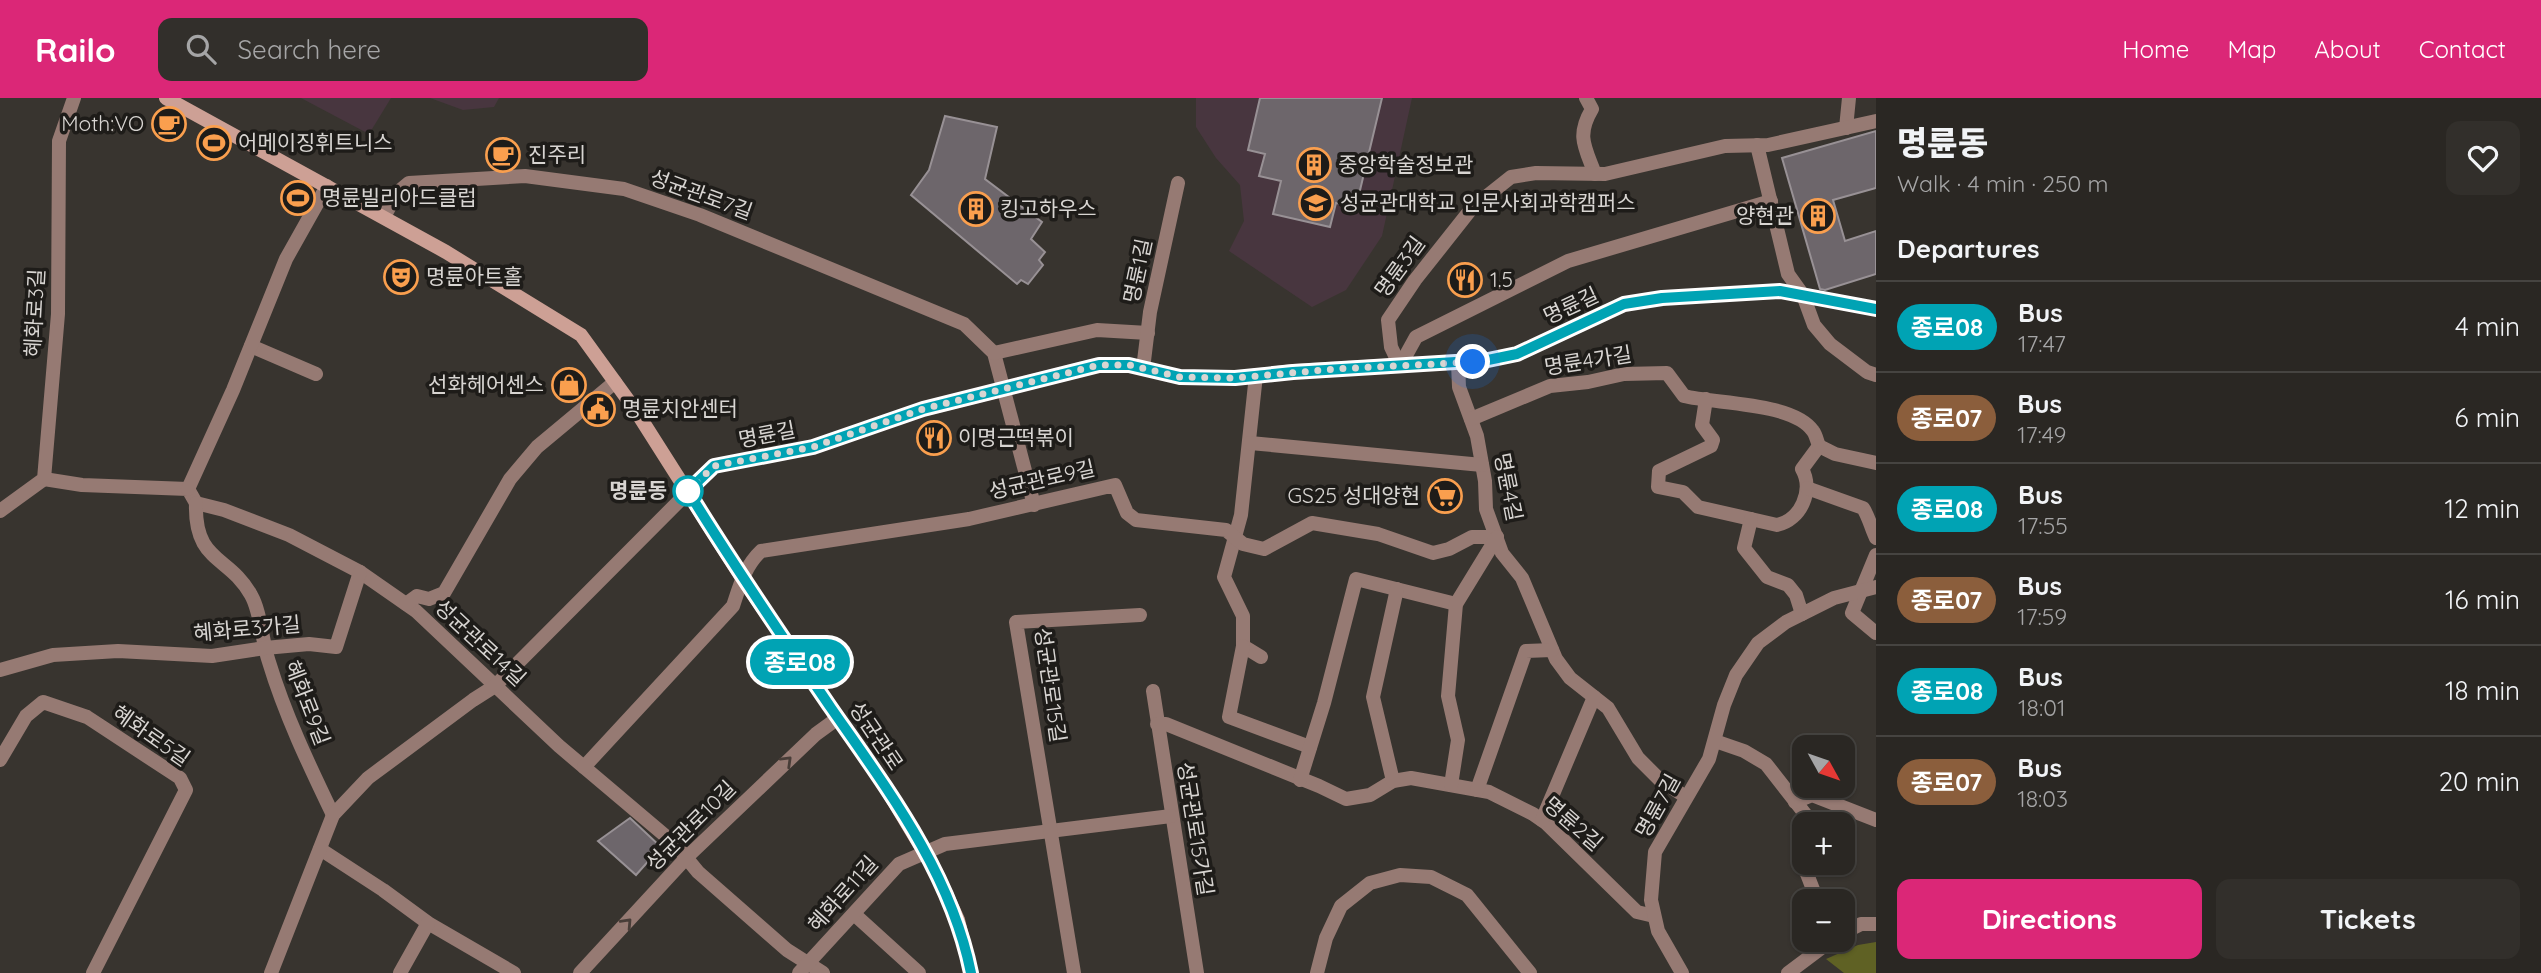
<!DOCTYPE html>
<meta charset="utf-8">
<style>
body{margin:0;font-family:Quicksand,"Noto Sans KR",sans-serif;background:#322f2b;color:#f1f3f6;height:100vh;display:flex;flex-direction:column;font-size:26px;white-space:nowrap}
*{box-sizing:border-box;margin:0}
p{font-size:23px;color:#a5a5a6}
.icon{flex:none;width:38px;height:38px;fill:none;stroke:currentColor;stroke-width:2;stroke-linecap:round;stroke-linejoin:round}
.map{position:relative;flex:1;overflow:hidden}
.details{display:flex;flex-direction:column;background:#2a2723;width:665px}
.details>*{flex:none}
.badge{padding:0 14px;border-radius:23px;font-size:24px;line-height:46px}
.needle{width:46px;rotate:130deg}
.tools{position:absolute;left:1792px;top:637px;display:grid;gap:14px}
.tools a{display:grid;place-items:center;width:63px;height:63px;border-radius:14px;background:#2a2723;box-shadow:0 2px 5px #0004,0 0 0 2px #464441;font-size:35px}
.you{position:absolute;width:35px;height:35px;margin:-18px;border:5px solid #fff;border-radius:50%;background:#1a73e8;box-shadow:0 0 0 10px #1a73e833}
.map>.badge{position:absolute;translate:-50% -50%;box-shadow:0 0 0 4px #fff}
h2{padding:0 21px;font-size:26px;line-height:63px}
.round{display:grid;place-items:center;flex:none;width:74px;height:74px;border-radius:14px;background:#322f2b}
.overview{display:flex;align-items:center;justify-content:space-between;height:119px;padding:0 21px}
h1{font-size:33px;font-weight:800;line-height:52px}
.button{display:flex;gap:14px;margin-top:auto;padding:14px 21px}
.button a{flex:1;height:80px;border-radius:14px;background:#db2777;color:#fff;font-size:28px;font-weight:800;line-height:80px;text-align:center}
.button a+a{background:#322f2b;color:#f1f3f6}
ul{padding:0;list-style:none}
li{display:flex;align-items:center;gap:21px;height:91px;padding:0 21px;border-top:2px solid #464441}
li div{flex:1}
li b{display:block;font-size:26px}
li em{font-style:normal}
li .badge{min-width:77px;font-weight:700;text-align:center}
header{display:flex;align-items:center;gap:42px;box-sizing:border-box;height:98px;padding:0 35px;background:#db2777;color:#fff}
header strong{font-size:33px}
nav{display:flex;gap:38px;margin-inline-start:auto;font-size:24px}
.search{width:490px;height:63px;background:#322f2b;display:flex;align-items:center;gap:18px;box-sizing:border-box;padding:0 24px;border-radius:14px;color:#a5a5a6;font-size:26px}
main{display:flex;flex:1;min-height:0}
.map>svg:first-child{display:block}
.education{fill:#48363f}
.forest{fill:#5f6124}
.building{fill:#6d666b;stroke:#989195;stroke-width:2}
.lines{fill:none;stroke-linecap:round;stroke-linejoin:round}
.street{stroke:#967a73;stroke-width:14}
.secondary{stroke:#cda095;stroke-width:14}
.oneway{stroke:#483d38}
.line-casing{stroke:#fff;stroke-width:16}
.line{stroke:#00a3b4;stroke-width:10}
.walk{stroke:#d8d5d2;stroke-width:7;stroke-dasharray:0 12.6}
.stop-dot{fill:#fff;stroke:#00a3b4;stroke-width:3.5}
.labels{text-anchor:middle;stroke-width:7;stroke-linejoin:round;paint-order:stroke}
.poi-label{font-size:21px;fill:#d8d5d2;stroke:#1e1c19;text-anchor:start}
.street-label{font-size:21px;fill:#d8d5d2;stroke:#1e1c19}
.stop-label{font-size:21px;font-weight:bold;fill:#d8d5d2;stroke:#1e1c19;text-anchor:end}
</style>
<header>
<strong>Railo</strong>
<div class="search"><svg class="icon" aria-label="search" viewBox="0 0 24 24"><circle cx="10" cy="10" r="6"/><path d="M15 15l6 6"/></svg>Search here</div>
<nav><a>Home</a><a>Map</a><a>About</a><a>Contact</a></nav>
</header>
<main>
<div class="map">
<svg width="1876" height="875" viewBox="0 0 1876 875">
<rect width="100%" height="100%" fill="#38342f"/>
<!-- education -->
<g class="education">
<polygon points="301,0 391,0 369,36"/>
<polygon points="430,0 499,0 494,9 463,12"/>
<polygon points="1196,0 1412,0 1382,138 1346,192 1312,209 1229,153 1244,123 1240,87 1216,60 1196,29"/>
</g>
<!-- forest -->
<polygon class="forest" points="1876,844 1876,875 1844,875 1826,861 1858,847"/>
<!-- building -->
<g class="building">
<polygon points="1260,0 1382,0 1356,109 1336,105 1330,129 1273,116 1281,83 1259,78 1265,56 1248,52"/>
<polygon points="945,18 997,29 985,81 1042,124 1031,141 1045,154 1039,162 1043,167 1028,186 1021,182 1017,186 911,97 929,72"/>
<polygon points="1876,33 1876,90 1833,102 1845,143 1876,133 1876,176 1825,192 1820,191 1782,60"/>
<polygon points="630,720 661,749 636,777 598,743"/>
</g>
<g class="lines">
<!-- street -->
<g class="street">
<path d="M1586,0L1592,11C1576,38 1585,49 1595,76"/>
<polyline points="1846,30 1849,0"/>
<polyline points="1757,47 1788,176 1803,197 1814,227 1830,246 1867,274 1876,277"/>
<polyline points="384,119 397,95 409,85 525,78 624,91 700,117 964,226 994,255 1034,407"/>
<polyline points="251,248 316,276"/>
<polyline points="994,255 1097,232 1148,235"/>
<polyline points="1458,265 1459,289 1477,338 1485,383 1486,411 1502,455 1522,480 1556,561 1570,580 1608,610 1638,660 1660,682 1686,699"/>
<polyline points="1400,268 1391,249 1388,222 1415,182 1472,110 1511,79 1536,75 1605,76 1725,48 1768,47 1876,23"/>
<polyline points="1400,268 1416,239 1568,163 1771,103"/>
<polyline points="1143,271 1150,214 1178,85"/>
<polyline points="1256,277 1241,417 1224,479 1243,518 1243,548 1261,559"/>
<path d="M1471,321L1550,288L1588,284L1624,276L1667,275L1684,298C1715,306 1793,304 1813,333C1816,337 1817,343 1819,348L1802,371C1814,392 1801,422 1777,427L1698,409L1683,394L1658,389L1659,373L1711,348L1713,342L1702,327L1706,301"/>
<polyline points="1250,345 1482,367"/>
<polyline points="1819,348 1835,356 1876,365"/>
<polyline points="44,381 82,387 188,391 196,405 224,412 289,437 360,474 416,513 559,648 675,746 698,774 787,852 823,875"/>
<path d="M1807,390L1863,410C1869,419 1871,430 1876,440"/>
<polyline points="188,391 233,292 286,161 327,88"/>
<path d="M196,405C194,465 229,457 251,497C261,514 262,544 269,564C285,617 309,667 333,717"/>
<polyline points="0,413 44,381 58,216 59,43 74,0"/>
<polyline points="1751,421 1744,450 1767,479 1788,487 1796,497 1802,516"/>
<polyline points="1876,457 1852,515 1876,535"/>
<polyline points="406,506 417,498 429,501 444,495 510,381 537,349 615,284"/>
<polyline points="1243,548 1229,619 1310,649"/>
<polyline points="0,572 53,557 118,553 212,558 265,550 309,546 336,549 360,474"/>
<polyline points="1153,593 1197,875"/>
<polyline points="1157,626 1166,626 1319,688 1346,701 1370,697 1393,683 1411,680 1489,694 1533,716 1546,725 1637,814 1654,818"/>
<polyline points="1715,643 1744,653 1766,666 1813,726"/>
<polyline points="0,662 26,618 43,604 87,619 180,680 186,692 93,875"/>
<path d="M584,669L733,508C740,487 745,468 761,453L969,421L1115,387L1127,415L1136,422L1226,432L1243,446L1264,451L1312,425L1378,436L1433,455L1449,451L1472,439H1497"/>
<polyline points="1300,682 1324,605 1356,481 1456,506"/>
<polyline points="1393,683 1373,599 1397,491"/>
<polyline points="1451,687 1458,642 1448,598 1456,506 1497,439"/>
<polyline points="1477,692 1526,553 1552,552"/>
<polyline points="1795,704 1812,697 1876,722"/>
<polyline points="1542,722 1594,599"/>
<polyline points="320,751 383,792 428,825 514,875"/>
<polyline points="1804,760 1802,763 1814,794 1808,803"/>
<polyline points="854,816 919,875"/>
<polyline points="1843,835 1861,826 1876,826"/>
<polyline points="271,875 333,717 368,680 473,602 495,588 714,368 813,349 923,311 1099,267 1129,267 1180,279 1235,280 1293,273 1488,262 1517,256 1624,206 1662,200 1780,193 1876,211"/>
<polyline points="400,875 428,825"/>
<polyline points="580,875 687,759 816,636 838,620"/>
<polyline points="799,875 899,766 945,746 1171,718"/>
<polyline points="1074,875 1016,524 1140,517"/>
<polyline points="1317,875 1326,840 1341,808 1370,785 1400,777 1431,779 1467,797 1530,875"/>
<polyline points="1682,875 1658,833 1651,802 1655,754 1709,661 1724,607 1736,577 1758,545 1786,524 1834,500 1876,489"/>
<polyline points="1788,875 1832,842"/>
</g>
<!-- secondary -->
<polyline class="secondary" points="166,0 446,154 581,237 636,313 742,480 881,682 936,774 958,822 971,875"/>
</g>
<!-- one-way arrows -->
<defs><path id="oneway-chevron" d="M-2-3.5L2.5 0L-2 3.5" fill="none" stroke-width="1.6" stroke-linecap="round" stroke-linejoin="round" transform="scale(1.75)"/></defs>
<g class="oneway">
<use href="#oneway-chevron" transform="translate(787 663) rotate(-44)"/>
<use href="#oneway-chevron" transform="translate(627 825) rotate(-47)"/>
</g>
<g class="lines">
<!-- line casing -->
<g class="line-casing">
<path id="line" d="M971,875C951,775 888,692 831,610C782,538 733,467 688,393L714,368L813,349L923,311L1099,267H1129L1180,279L1235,280L1293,274L1488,262L1517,256L1624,206L1662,200L1780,193L1876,211"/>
</g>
<!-- line -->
<use href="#line" class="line"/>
<!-- walk -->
<polyline class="walk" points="688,393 714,368 813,349 923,311 1099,267 1129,267 1180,279 1235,280 1335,271 1473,264"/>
</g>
<!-- icons -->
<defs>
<g id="cafe-ring" transform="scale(1.75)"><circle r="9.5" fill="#1e1c19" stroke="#fa9f4e" stroke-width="1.5"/><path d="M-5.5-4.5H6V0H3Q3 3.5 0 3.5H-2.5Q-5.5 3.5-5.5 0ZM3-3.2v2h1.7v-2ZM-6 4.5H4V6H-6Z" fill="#fa9f4e"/></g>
<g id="stadium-ring" transform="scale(1.75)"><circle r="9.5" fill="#1e1c19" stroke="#fa9f4e" stroke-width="1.5"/><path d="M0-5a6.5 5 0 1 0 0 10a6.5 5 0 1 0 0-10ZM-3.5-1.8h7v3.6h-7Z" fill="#fa9f4e"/></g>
<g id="building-ring" transform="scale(1.75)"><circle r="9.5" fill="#1e1c19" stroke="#fa9f4e" stroke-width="1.5"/><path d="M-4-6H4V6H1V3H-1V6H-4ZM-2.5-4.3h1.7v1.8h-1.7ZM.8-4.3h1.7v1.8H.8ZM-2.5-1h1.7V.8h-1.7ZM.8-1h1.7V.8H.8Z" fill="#fa9f4e"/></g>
<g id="university-ring" transform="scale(1.75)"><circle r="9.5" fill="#1e1c19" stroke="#fa9f4e" stroke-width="1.5"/><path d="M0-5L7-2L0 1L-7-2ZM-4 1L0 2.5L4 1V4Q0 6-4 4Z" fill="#fa9f4e"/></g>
<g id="theatre-ring" transform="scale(1.75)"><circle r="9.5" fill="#1e1c19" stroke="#fa9f4e" stroke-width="1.5"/><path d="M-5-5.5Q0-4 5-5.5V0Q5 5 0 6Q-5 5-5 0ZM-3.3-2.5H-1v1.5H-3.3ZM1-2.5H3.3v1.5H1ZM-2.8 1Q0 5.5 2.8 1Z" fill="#fa9f4e"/></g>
<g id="restaurant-ring" transform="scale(1.75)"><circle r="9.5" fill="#1e1c19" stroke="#fa9f4e" stroke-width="1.5"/><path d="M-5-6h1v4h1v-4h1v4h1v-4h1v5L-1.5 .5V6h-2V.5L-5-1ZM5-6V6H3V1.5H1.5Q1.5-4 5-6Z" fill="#fa9f4e"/></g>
<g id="shop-ring" transform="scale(1.75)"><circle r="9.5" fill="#1e1c19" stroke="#fa9f4e" stroke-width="1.5"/><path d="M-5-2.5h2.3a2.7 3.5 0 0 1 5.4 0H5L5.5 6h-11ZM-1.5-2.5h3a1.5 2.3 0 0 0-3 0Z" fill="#fa9f4e"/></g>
<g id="civic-ring" transform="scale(1.75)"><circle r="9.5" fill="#1e1c19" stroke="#fa9f4e" stroke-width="1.5"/><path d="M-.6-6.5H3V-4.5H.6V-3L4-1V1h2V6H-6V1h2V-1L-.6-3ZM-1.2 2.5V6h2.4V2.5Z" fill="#fa9f4e"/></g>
<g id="supermarket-ring" transform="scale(1.75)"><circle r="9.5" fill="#1e1c19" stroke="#fa9f4e" stroke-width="1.5"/><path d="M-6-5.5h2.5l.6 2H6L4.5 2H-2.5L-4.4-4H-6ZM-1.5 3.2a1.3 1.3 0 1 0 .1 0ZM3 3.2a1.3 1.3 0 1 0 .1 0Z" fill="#fa9f4e"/></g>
</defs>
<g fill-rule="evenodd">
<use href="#cafe-ring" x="169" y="26"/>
<use href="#stadium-ring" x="214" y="45"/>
<use href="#cafe-ring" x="503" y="57"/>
<use href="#building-ring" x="1314" y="67"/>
<use href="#stadium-ring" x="298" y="100"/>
<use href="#university-ring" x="1316" y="105"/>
<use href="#building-ring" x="976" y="111"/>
<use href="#building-ring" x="1818" y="118"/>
<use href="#theatre-ring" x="401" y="179"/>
<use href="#restaurant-ring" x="1465" y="182"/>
<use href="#shop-ring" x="569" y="287"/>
<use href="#civic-ring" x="598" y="311"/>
<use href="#restaurant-ring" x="934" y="340"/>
<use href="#supermarket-ring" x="1445" y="398"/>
</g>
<!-- markers -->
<circle class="stop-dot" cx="688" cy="393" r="14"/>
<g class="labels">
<!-- poi labels -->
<g class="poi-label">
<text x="144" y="33" text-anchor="end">Moth:VO</text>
<text x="238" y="52">어메이징휘트니스</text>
<text x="528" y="64">진주리</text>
<text x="1338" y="74">중앙학술정보관</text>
<text x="322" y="107">명륜빌리아드클럽</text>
<text x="1340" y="112">성균관대학교 인문사회과학캠퍼스</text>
<text x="1000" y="118">킹고하우스</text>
<text x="1794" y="125" text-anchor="end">양현관</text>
<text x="426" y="186">명륜아트홀</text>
<text x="1490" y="189">1.5</text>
<text x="544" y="294" text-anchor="end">선화헤어센스</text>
<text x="622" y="318">명륜치안센터</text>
<text x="958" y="347">이명근떡볶이</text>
<text x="1420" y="405" text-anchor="end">GS25 성대양현</text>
</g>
<!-- street labels -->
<g class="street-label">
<text transform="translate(701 97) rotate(20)" y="7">성균관로7길</text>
<text transform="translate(1400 169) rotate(-54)" y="7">명륜3길</text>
<text transform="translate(1138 173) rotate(-78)" y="7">명륜1길</text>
<text transform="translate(1571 208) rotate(-25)" y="7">명륜길</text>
<text transform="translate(35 215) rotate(-87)" y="7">혜화로3길</text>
<text transform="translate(1588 263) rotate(-9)" y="7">명륜4가길</text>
<text transform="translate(767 337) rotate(-11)" y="7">명륜길</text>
<text transform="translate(1042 382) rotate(-13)" y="7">성균관로9길</text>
<text transform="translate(1508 389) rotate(79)" y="7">명륜4길</text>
<text transform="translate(247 531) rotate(-5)" y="7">혜화로3가길</text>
<text transform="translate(480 545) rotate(43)" y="7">성균관로14길</text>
<text transform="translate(1050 587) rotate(82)" y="7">성균관로15길</text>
<text transform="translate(307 605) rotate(69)" y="7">혜화로9길</text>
<text transform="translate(151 638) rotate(35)" y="7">혜화로5길</text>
<text transform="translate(876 638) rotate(56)" y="7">성균관로</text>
<text transform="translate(1658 708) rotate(-61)" y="7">명륜7길</text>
<text transform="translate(1573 726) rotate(41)" y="7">명륜2길</text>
<text transform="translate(691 728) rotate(-45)" y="7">성균관로10길</text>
<text transform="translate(1195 731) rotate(81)" y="7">성균관로15가길</text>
<text transform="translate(843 796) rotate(-48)" y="7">혜화로11길</text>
</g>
<!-- stop labels -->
<g class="stop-label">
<text x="667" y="400">명륜동</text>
</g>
</g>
</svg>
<div class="tools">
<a><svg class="needle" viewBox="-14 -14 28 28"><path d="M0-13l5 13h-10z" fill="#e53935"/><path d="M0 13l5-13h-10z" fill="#a5a5a6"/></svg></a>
<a>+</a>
<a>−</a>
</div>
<div class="you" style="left:1473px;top:264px"></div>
<b class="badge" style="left:800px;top:564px;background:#00a3b4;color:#fff">종로08</b>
</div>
<section class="details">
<div class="overview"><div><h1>명륜동</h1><p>Walk · 4 min · 250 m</p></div><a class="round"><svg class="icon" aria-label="heart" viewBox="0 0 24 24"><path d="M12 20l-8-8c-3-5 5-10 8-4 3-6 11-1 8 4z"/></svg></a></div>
<h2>Departures</h2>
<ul>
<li><span class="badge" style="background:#00a3b4;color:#fff">종로08</span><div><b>Bus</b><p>17:47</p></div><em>4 min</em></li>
<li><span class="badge" style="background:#8b5e3c;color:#fff">종로07</span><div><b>Bus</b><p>17:49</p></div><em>6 min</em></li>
<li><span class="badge" style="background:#00a3b4;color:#fff">종로08</span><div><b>Bus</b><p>17:55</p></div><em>12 min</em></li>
<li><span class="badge" style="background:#8b5e3c;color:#fff">종로07</span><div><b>Bus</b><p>17:59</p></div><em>16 min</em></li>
<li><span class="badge" style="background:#00a3b4;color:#fff">종로08</span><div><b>Bus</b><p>18:01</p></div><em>18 min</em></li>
<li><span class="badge" style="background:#8b5e3c;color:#fff">종로07</span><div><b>Bus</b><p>18:03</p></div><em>20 min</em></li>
</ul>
<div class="button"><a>Directions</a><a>Tickets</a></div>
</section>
</main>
